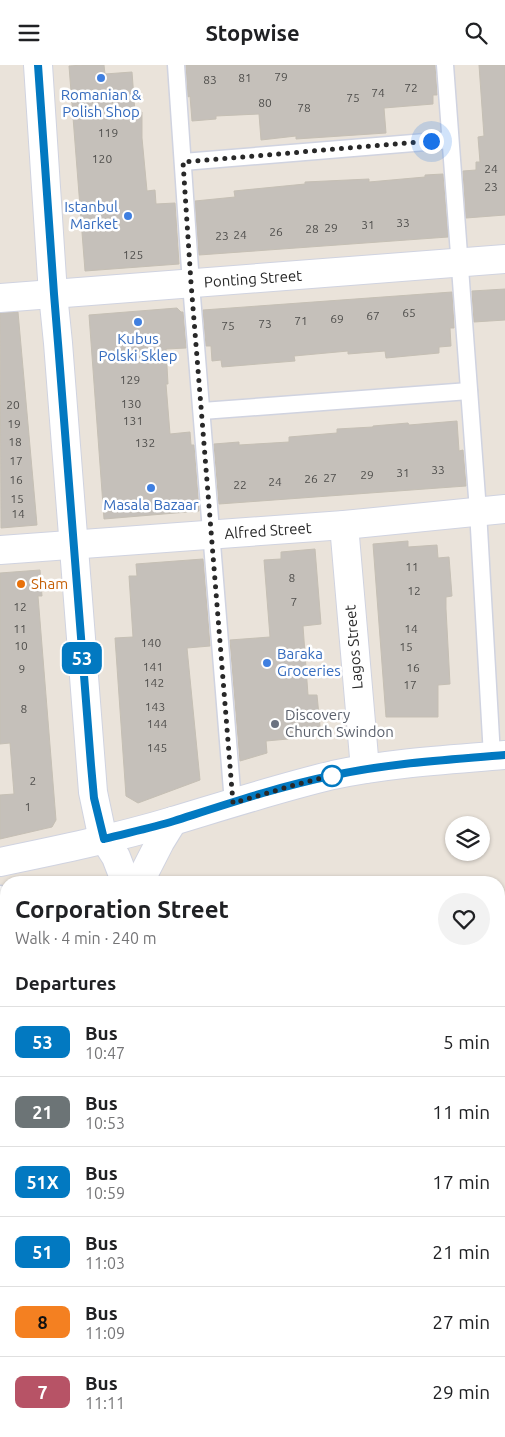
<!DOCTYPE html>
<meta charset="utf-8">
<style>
body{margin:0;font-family:Ubuntu,sans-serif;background:#f2f2f2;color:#202124;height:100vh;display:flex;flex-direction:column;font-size:19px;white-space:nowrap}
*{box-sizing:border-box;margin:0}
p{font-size:16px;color:#757577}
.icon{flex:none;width:28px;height:28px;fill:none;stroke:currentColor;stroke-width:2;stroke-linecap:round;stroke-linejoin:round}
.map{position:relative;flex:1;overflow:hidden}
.side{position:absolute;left:0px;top:811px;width:505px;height:561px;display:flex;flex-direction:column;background:#fff;border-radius:20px 20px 0 0;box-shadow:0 1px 4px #0004}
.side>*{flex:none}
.badge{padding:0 10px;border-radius:8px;font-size:18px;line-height:32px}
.controls{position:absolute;left:445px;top:751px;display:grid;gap:10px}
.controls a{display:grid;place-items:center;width:45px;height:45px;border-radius:50%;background:#fff;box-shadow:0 1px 4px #0004;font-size:25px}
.you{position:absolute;width:25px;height:25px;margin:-12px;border:4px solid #fff;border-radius:50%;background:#1a73e8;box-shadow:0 0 0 8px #1a73e833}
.map>.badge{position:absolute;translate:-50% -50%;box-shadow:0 0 0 2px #fff}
h2{padding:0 15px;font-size:19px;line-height:45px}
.round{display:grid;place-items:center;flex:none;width:52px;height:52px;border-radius:26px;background:#f2f2f2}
.summary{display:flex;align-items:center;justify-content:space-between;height:85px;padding:0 15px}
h1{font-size:24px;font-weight:600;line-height:38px}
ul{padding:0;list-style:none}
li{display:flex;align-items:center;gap:15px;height:70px;padding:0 15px;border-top:1px solid #e0e0e0}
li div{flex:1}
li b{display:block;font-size:19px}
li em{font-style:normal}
li .badge{min-width:55px;font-weight:700;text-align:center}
header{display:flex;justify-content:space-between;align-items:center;height:65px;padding:0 15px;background:#fff;font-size:22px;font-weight:600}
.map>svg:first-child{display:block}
.building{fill:#c5c0ba;stroke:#c5bfb4}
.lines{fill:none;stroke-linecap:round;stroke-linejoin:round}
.service-casing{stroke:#d0d3e0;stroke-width:19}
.minor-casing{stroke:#d0d3e0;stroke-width:30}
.tertiary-casing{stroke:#d0d3e0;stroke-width:30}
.service{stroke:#fff;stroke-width:16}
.minor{stroke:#fff;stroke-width:28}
.tertiary{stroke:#fff;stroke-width:28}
.line-casing{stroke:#fff;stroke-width:11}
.line{stroke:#0279c1;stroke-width:8}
.walk{stroke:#282828;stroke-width:5;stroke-dasharray:0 9}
.shop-dot{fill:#3f7fe0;stroke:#fff;stroke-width:2}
.food-dot{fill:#e8710a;stroke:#fff;stroke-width:2}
.worship-dot{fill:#6b7280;stroke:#fff;stroke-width:2}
.stop-dot{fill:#fff;stroke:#0279c1;stroke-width:2.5}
.labels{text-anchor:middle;stroke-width:5;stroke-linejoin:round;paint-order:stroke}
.number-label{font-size:12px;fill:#4f4e4c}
.shop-label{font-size:15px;fill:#366cbe;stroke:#fff}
.street-label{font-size:15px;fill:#282828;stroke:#fff}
.food-label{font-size:15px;fill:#c56008;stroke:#fff;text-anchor:start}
.worship-label{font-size:15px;fill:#5b616d;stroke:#fff;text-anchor:start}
</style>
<header><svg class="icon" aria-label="menu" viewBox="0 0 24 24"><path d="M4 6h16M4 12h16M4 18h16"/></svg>Stopwise<svg class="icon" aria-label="search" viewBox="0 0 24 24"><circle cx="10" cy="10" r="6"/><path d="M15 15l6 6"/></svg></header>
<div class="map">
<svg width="505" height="1372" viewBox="0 0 505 1372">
<rect width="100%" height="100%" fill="#eae3da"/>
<!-- building -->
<g class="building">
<polygon points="83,0 104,0 105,9 132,7 135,47 142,47 142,73 147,126 155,125 156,139 175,138 179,199 85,206 69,1"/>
<polygon points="186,0 435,0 437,30 433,30 433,39 384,43 386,68 296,74 296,71 261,75 259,49 216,51 216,54 192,56 190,31 188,32"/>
<polygon points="479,0 505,0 505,150 466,153 463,106 476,105 476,97 480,97 478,72 484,71"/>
<polygon points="443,109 448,172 199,190 195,136 235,132 234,126 305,119 305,117 369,114 369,117 425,112 425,110"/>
<polygon points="505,224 505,255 474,257 472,226"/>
<polygon points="452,227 454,263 450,263 451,281 439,282 439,288 386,293 385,286 348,289 348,286 294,291 295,296 222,302 221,295 212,296 211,281 206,281 203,245"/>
<polygon points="177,243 181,247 183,247 186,283 166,284 168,319 166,319 170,369 190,367 191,380 194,380 199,446 104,454 89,250"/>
<polygon points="18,247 37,460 1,463 0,248"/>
<polygon points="457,356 459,386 463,385 466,421 219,439 214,379 239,377 239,380 289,377 289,372 337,368 337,364 373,362 373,361 408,358 409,360"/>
<polygon points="408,476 408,482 437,480 438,493 449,492 452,531 446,532 446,544 450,619 438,620 438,652 386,652 373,479"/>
<polygon points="315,484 321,559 303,561 308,630 317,630 321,671 266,676 267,688 240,696 230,575 270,572 264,495 281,494 281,487"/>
<polygon points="203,494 210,581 187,583 200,715 138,738 126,731 115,573 133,572 129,511 137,511 136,499"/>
<polygon points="40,505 42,531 38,531 56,755 52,762 0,774 0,730 14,729 10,678 0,679 0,508"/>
</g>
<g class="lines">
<!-- service casing -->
<g class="service-casing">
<g id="service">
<polyline points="176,0 191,219 233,738"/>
<polyline points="445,0 478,446 492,691"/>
<polyline points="183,97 450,75"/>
<polyline points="202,346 469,326"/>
<polyline points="0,829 6,855"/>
<polyline points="127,1366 128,1372"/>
<polyline points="173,1372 173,1366"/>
</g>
</g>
<!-- minor casing -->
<g class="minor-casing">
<g id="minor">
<polyline points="0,233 505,194"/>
<polyline points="344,460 365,704"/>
<polyline points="0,485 344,460 505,444"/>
<polyline points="0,1294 6,1320"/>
<polyline points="0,1356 6,1354"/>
</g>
</g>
<!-- tertiary casing -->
<g class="tertiary-casing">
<g id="tertiary">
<polyline points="38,0 53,229 58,278 93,727 102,770 116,792 126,818"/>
<path d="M0,797C58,785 116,773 173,756C226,740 279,723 333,710C389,698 447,695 505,690"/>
<polyline points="139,818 160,777 173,756"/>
<polyline points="225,1372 225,1366"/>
<polyline points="248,1372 250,1366"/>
</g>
</g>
<!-- service -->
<use href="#service" class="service"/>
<!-- minor -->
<use href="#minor" class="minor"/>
<!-- tertiary -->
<use href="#tertiary" class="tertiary"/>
</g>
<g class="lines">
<!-- line casing -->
<g class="line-casing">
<path id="line" d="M38,0L54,229L58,278L91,700L94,733L104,774C127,768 151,763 174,756C227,739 280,721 335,710C391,698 448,695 505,690"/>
</g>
<!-- line -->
<use href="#line" class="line"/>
<!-- walk -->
<polyline class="walk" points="332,711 334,710 298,719 233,738 191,218 183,97 431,76"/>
</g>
<!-- markers -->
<g class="shop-dot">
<circle cx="101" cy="13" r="5"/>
<circle cx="128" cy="151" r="5"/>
<circle cx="138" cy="257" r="5"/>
<circle cx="151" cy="423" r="5"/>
<circle cx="267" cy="598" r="5"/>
</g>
<circle class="food-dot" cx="21" cy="519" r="5"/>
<circle class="worship-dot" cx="275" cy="659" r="5"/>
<circle class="stop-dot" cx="332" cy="711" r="10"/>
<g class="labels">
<!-- number labels -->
<g class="number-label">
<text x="281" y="16">79</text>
<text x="245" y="17">81</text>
<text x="210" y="19">83</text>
<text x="411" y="27">72</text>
<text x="378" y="32">74</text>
<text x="353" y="37">75</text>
<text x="265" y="42">80</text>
<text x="304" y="47">78</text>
<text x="108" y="72">119</text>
<text x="102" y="98">120</text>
<text x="491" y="108">24</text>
<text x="491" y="126">23</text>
<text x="403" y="162">33</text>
<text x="368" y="164">31</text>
<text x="331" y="167">29</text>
<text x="312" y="168">28</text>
<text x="276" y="171">26</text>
<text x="240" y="174">24</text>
<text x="222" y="175">23</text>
<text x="133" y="194">125</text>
<text x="409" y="252">65</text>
<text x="373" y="255">67</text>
<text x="337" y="258">69</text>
<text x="301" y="260">71</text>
<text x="265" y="263">73</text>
<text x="228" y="265">75</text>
<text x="130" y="319">129</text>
<text x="131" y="343">130</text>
<text x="13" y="344">20</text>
<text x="133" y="360">131</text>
<text x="14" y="363">19</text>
<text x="15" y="381">18</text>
<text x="145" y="382">132</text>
<text x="16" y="400">17</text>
<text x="438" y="409">33</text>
<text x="403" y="412">31</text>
<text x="367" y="414">29</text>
<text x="330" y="417">27</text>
<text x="311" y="418">26</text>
<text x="16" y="419">16</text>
<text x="275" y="421">24</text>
<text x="240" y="424">22</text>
<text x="17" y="438">15</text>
<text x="18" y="453">14</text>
<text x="412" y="506">11</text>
<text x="292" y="517">8</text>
<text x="414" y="530">12</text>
<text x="294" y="541">7</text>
<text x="20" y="546">12</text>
<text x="20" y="568">11</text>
<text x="411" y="568">14</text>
<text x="151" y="582">140</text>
<text x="21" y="585">10</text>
<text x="406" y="586">15</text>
<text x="153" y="606">141</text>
<text x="413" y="607">16</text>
<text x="22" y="608">9</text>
<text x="154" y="622">142</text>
<text x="410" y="624">17</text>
<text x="155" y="646">143</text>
<text x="24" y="648">8</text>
<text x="157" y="663">144</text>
<text x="157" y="687">145</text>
<text x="33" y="720">2</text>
<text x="28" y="746">1</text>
</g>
<!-- shop labels -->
<g class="shop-label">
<text x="101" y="35">Romanian &amp;<tspan x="101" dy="17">Polish Shop</tspan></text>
<text x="118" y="147" text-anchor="end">Istanbul<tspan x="118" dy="17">Market</tspan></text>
<text x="138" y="279">Kubus<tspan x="138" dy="17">Polski Sklep</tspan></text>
<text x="151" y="445">Masala Bazaar</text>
<text x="277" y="594" text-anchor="start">Baraka<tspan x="277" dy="17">Groceries</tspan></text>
</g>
<!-- street labels -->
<g class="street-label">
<text transform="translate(253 214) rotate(-4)" y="5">Ponting Street</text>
<text transform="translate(268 466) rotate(-4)" y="5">Alfred Street</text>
<text transform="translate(354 582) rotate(-95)" y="5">Lagos Street</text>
</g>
<!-- food labels -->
<g class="food-label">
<text x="31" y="524">Sham</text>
</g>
<!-- worship labels -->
<g class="worship-label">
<text x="285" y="655">Discovery<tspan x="285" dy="17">Church Swindon</tspan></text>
</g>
</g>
</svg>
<div class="controls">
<a><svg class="icon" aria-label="layers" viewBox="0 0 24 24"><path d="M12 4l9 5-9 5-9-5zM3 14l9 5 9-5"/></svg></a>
</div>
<div class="you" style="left:431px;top:76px"></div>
<b class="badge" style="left:82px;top:593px;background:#0279c1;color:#fff">53</b>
<section class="side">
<div class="summary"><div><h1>Corporation Street</h1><p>Walk · 4 min · 240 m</p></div><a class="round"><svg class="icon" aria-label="heart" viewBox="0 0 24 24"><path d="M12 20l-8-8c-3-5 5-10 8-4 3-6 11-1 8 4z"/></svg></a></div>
<h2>Departures</h2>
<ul>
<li><span class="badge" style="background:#0279c1;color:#fff">53</span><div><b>Bus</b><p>10:47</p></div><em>5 min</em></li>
<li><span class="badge" style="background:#6c7476;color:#fff">21</span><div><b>Bus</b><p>10:53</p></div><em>11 min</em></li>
<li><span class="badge" style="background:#0279c1;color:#fff">51X</span><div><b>Bus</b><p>10:59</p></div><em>17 min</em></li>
<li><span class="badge" style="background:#0279c1;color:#fff">51</span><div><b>Bus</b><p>11:03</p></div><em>21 min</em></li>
<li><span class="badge" style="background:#f48021;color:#111">8</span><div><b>Bus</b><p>11:09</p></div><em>27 min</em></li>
<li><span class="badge" style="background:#b75366;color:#fff">7</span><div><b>Bus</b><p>11:11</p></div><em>29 min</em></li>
</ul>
</section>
</div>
